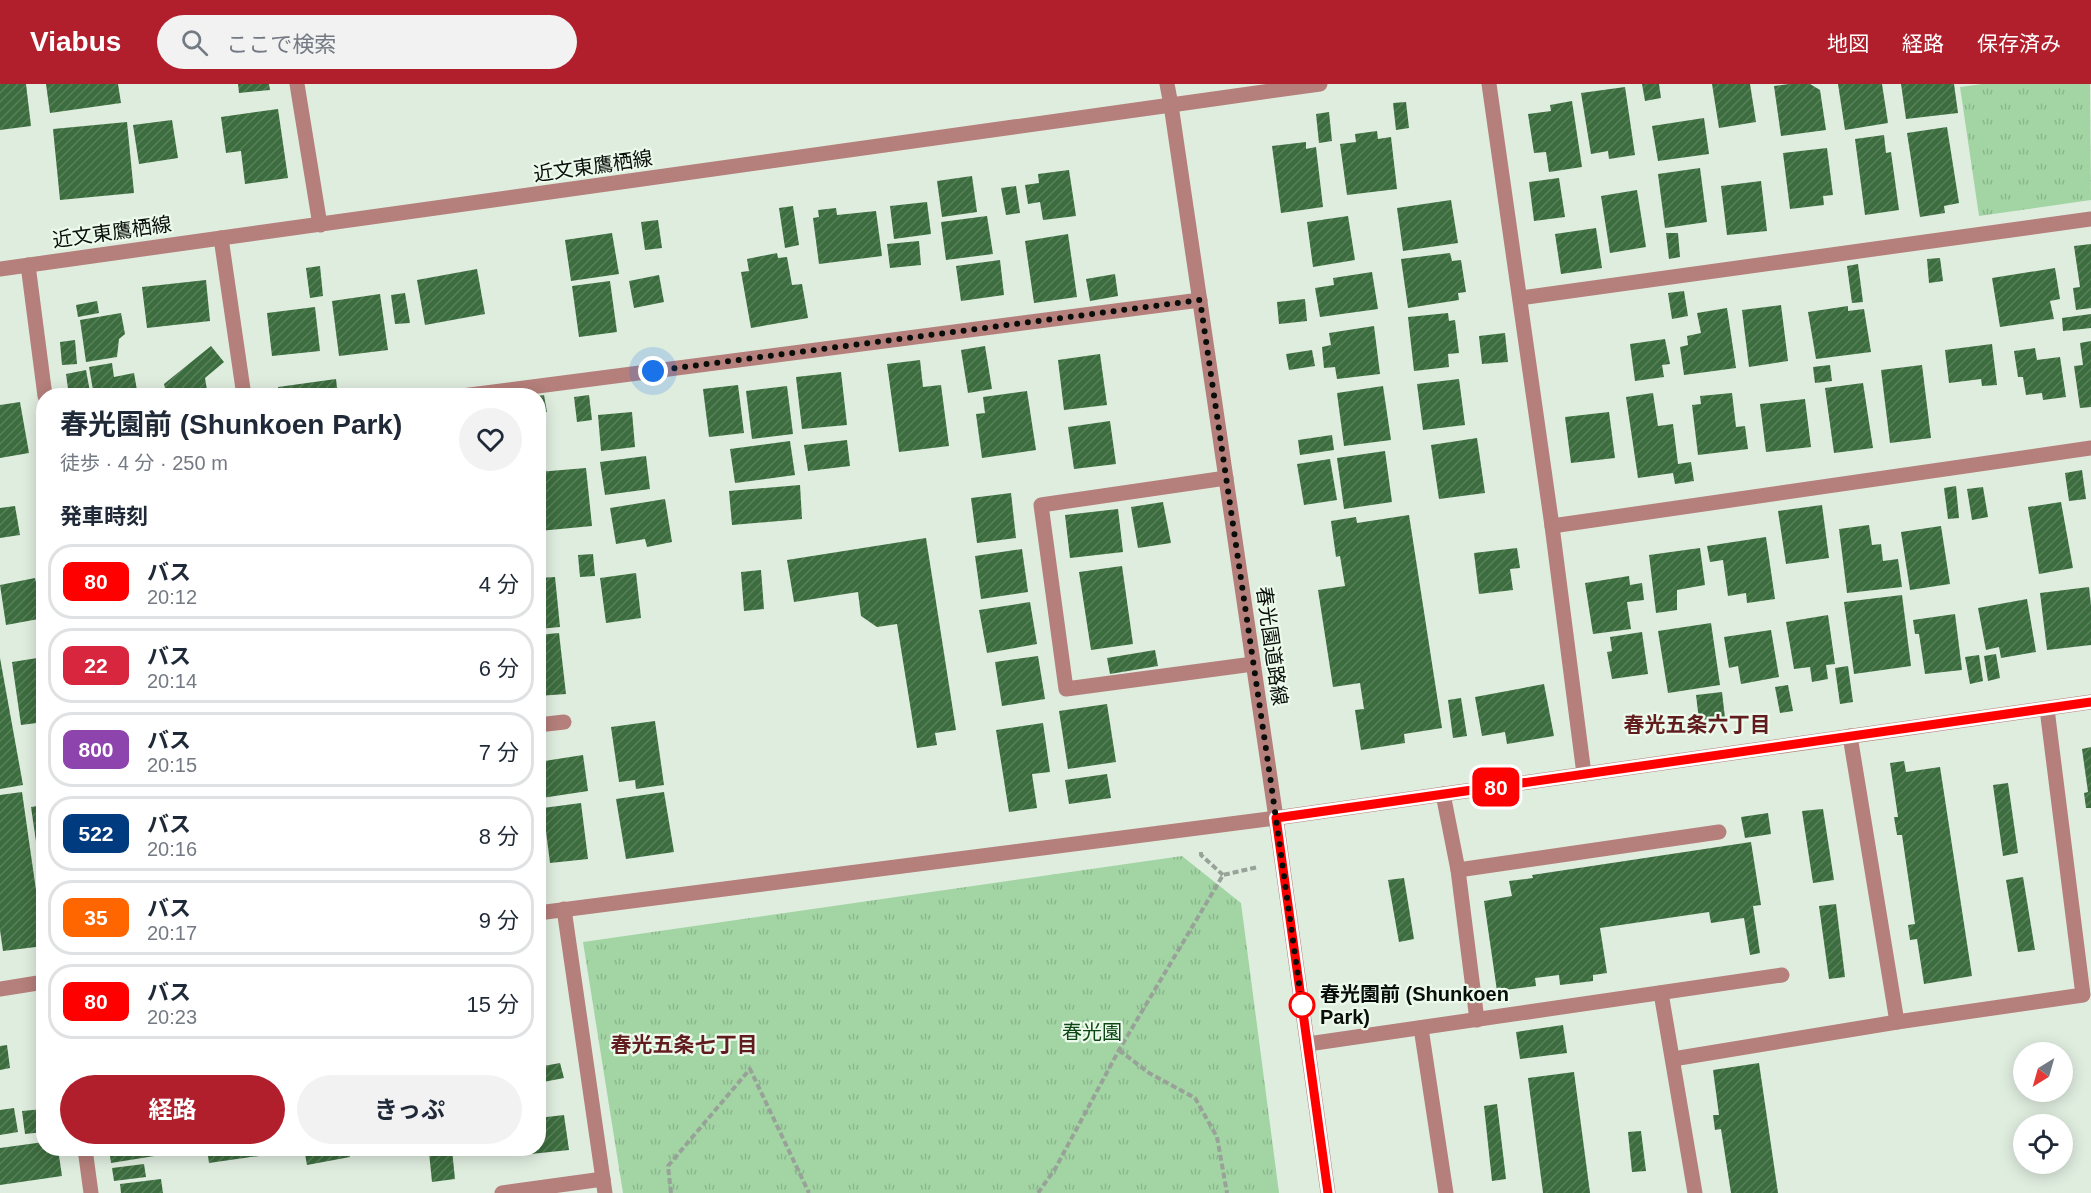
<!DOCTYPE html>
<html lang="ja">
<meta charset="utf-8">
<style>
body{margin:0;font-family:Arial,"Noto Sans JP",sans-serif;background:#f2f2f3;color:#1f2937;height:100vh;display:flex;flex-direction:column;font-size:22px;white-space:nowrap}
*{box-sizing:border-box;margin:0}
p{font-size:20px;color:#747a83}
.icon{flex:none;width:33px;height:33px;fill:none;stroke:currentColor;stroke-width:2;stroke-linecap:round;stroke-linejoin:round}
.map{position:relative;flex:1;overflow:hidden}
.drawer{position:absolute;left:36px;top:304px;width:510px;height:768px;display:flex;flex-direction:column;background:#fff;border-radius:24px;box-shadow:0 3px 15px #0003}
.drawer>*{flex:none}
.badge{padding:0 12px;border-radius:9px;font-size:21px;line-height:39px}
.needle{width:39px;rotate:217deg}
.controls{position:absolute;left:2013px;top:958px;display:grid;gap:12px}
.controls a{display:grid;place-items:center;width:60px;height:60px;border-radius:50%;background:#fff;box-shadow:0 3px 15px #0003;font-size:30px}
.you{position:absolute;width:30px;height:30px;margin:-15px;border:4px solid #fff;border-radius:50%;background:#1a73e8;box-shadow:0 0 0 9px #1a73e833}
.map>.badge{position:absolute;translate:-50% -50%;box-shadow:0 0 0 3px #fff}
h2{padding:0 24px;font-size:22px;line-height:54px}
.round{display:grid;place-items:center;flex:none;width:63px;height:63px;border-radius:32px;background:#f2f2f3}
.head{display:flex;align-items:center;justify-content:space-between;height:102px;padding:0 24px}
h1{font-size:28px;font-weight:700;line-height:45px}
.cta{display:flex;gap:12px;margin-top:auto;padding:12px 24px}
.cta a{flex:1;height:69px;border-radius:36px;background:#b11f2c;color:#fff;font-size:24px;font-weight:700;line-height:69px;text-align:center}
.cta a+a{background:#f2f2f3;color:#1f2937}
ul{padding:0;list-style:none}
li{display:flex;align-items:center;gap:18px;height:75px;margin:0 12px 9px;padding:0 12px;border:3px solid #e0e1e3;border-radius:24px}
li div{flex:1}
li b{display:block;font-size:22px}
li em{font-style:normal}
li .badge{min-width:66px;font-weight:700;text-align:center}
header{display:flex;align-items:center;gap:36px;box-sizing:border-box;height:84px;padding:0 30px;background:#b11f2c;color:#fff}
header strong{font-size:28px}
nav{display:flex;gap:33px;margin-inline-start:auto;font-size:21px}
.search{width:420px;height:54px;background:#f2f2f3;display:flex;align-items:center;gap:15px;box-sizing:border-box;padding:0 21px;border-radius:33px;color:#747a83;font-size:22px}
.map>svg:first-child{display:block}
.grass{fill:url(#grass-tufts)}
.building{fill:url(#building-hatch)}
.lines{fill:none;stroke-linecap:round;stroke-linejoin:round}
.path{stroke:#98a298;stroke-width:4;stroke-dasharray:6 3;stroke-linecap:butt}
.service{stroke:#b57f7b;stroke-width:15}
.minor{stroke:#b57f7b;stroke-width:15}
.tertiary{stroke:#b57f7b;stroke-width:15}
.line-casing{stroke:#fff;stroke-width:14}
.line{stroke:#f00;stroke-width:9}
.walk{stroke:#0a0e0a;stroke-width:6;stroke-dasharray:0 10.8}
.stop-dot{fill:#fff;stroke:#f00;stroke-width:3}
.labels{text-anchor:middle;stroke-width:4.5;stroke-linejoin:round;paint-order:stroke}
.street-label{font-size:20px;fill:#0a0e0a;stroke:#ecfaec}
.stop-label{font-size:20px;font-weight:bold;fill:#0a0e0a;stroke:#ecfaec;text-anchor:start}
.park-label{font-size:20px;fill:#0d4615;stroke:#ecfaec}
.neighbourhood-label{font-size:21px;font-weight:bold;fill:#611c1d;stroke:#ecfaec}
</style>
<header>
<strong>Viabus</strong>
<div class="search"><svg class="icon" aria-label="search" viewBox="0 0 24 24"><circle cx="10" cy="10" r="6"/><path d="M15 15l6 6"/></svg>ここで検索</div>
<nav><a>地図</a><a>経路</a><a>保存済み</a></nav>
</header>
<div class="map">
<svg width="2091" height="1109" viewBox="0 0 2091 1109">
<defs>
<pattern id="grass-tufts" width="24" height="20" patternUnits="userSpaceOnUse" patternTransform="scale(1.5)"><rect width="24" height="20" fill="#a3d5a4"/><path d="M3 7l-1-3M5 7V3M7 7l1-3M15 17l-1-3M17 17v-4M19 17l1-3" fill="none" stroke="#8bb68c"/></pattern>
<pattern id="building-hatch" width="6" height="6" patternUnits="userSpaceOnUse" patternTransform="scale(1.5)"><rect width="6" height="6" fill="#3c6d3e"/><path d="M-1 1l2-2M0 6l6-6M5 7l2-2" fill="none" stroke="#5a805c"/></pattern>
</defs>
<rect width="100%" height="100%" fill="#dfeddf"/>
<!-- grass -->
<g class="grass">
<polygon points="1982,0 2090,0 2091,116 1979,132 1960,3"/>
<polygon points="1182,772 1241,819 1279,1109 623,1109 583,858"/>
</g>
<!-- building -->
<g class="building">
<polygon points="0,0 26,0 31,42 0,46"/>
<polygon points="46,0 118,0 121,19 50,29"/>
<polygon points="238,0 269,0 270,6 239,9"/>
<polygon points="1642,0 1659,0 1661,14 1645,17"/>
<polygon points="1712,0 1750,0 1756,38 1719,44"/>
<polygon points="1789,0 1810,0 1820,6 1826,46 1781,52 1774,2"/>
<polygon points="1838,0 1882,0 1888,39 1845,46"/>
<polygon points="1901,0 1954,0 1958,29 1906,35"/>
<polygon points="1625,3 1635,71 1609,75 1608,67 1591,70 1581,9"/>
<polygon points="1572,17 1582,83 1549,88 1546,68 1534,69 1528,30 1551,27 1550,21"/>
<polygon points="1406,18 1409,44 1396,46 1393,19"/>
<polygon points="278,25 288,94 245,100 241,67 226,69 221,33"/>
<polygon points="1329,28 1332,57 1319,59 1316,30"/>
<polygon points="1704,34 1709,70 1658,77 1652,42"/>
<polygon points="172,36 178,74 139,80 133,41"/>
<polygon points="127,38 134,109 60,116 53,45"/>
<polygon points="1947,43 1959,119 1944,122 1945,129 1920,133 1907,49"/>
<polygon points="1377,47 1378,55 1391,53 1397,105 1347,111 1340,60 1356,58 1355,50"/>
<polygon points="1884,51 1886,69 1891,68 1899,126 1865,131 1855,55"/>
<polygon points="1306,58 1306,65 1316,63 1323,123 1281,129 1272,62"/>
<polygon points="1827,64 1833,111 1823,112 1824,121 1790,125 1783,69"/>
<polygon points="1700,84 1707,138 1665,144 1658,90"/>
<polygon points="1069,86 1076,132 1043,136 1040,118 1028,120 1025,101 1039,99 1038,90"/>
<polygon points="972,92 977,128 942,133 937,97"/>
<polygon points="1559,94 1565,133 1534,137 1529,98"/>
<polygon points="1761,97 1767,147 1727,151 1721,102"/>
<polygon points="1016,102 1020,129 1006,131 1001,104"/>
<polygon points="1637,106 1646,163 1610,169 1601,112"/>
<polygon points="1451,116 1458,159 1403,167 1397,124"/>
<polygon points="927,118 931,150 894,155 890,122"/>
<polygon points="793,122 799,161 785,164 779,124"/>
<polygon points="836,124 837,131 876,127 882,172 819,180 813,134 819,133 818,126"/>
<polygon points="987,132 993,170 946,176 941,138"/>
<polygon points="1348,132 1355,176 1313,183 1307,138"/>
<polygon points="658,136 662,164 645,166 641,138"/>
<polygon points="1596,144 1602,184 1561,190 1555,150"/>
<polygon points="612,149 619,190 571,197 565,156"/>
<polygon points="1666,149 1678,149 1680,173 1669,175"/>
<polygon points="1068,150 1077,213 1034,219 1025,157"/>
<polygon points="919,157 921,181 890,184 887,160"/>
<polygon points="2091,160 2091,224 2076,226 2073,204 2080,203 2074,162"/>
<polygon points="777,169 778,174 787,173 792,201 802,200 808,234 751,244 741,188 749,187 747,175"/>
<polygon points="1450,169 1452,177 1461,176 1466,208 1458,209 1459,216 1408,224 1401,175"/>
<polygon points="1940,174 1943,197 1929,199 1927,175"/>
<polygon points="1000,176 1004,211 961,217 956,182"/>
<polygon points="1858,180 1863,218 1852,219 1847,182"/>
<polygon points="320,182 323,212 310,214 306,184"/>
<polygon points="2055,184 2060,215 2050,217 2054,235 2000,243 1992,194"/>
<polygon points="477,185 485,230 425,241 417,196"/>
<polygon points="1372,188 1378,225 1320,233 1315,204 1334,201 1333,194"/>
<polygon points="1115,190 1118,212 1090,217 1086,195"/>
<polygon points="659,191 664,218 634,224 629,197"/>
<polygon points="206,196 210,237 147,244 142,203"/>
<polygon points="610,197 617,248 579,253 572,202"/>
<polygon points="1684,207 1688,232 1672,235 1668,209"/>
<polygon points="405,209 410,239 395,240 391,211"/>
<polygon points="380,210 388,266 339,272 332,217"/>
<polygon points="1305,215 1307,237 1279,240 1277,218"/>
<polygon points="97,217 99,229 78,233 76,221"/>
<polygon points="1781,221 1788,277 1749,283 1742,226"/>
<polygon points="1848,222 1848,227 1864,225 1871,268 1816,275 1808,228"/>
<polygon points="315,223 320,267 272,272 267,229"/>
<polygon points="1727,224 1736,284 1684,291 1680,263 1688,261 1687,252 1701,249 1697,229"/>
<polygon points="121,229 125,250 119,255 117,273 86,278 80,236"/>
<polygon points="1448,229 1449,237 1455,236 1459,269 1448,270 1449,283 1414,287 1408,233"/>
<polygon points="2091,230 2091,244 2063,247 2062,234"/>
<polygon points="1374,242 1380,290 1337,295 1335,283 1324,284 1322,263 1331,261 1329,249"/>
<polygon points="1505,249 1508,278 1482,280 1479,252"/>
<polygon points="1665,255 1670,280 1662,281 1664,293 1635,297 1630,260"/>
<polygon points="75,256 77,280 62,281 60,258"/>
<polygon points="2091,257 2091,323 2080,324 2074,282 2083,281 2080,259"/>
<polygon points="1992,260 1997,301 1982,302 1981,295 1949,299 1945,266"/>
<polygon points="211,262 224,278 205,294 208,312 167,312 164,300"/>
<polygon points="985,262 992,305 968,309 961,266"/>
<polygon points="2035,264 2037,276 2060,273 2066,313 2043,316 2042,309 2026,311 2023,293 2018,293 2014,267"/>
<polygon points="1312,266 1315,282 1289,286 1286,270"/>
<polygon points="1100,270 1107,321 1064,326 1058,276"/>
<polygon points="920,276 923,303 941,301 949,362 899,368 887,280"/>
<polygon points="112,279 114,293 134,289 138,312 94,312 89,283"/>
<polygon points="1830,281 1832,297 1815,299 1813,283"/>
<polygon points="1922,281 1931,354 1890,359 1881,286"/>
<polygon points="86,286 90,308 69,312 66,290"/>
<polygon points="841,288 847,341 802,345 796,293"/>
<polygon points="336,295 338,312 279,312 278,303"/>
<polygon points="1459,295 1465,341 1423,346 1417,300"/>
<polygon points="1863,299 1873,364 1834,369 1825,304"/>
<polygon points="738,301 744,349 709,353 703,305"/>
<polygon points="787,302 793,350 752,355 746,307"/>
<polygon points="1383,302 1391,356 1344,362 1337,309"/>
<polygon points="1027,307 1036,366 982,374 976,330 985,329 983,313"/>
<polygon points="1653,309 1658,342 1673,340 1678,380 1691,378 1694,397 1675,400 1673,389 1638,394 1626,313"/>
<polygon points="1732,309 1736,343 1745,342 1748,365 1698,371 1692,321 1701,320 1700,312"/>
<polygon points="544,311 547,328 538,329 538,312"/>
<polygon points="589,311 592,336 577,338 574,313"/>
<polygon points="1805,315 1811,363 1766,368 1760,320"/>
<polygon points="20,318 29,369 0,374 0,321"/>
<polygon points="632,328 635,363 601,367 598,331"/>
<polygon points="1609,328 1615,374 1571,379 1565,333"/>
<polygon points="1110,337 1116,380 1074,385 1068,343"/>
<polygon points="1332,351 1334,366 1300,371 1298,356"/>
<polygon points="1477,354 1485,409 1439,415 1431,361"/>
<polygon points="847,356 850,382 808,387 804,361"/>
<polygon points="790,357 795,391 735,399 730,365"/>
<polygon points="1385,367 1392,418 1344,425 1337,374"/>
<polygon points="646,372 650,405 605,411 600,378"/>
<polygon points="1330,375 1337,416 1304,421 1297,380"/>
<polygon points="586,384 592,442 539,447 538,388"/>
<polygon points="2082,386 2086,415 2069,417 2065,389"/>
<polygon points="800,401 802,435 732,441 729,407"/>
<polygon points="1956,402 1959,434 1948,435 1944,404"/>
<polygon points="1983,403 1988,433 1972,436 1967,405"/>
<polygon points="1011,409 1016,454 977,459 971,414"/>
<polygon points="665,415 672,458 647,463 645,455 616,460 610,424"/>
<polygon points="1163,418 1171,459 1138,464 1131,423"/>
<polygon points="2061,418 2073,484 2039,490 2028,423"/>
<polygon points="1822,421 1829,474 1786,480 1778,427"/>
<polygon points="15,422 20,451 0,454 0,424"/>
<polygon points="1118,425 1123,468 1070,474 1065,431"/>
<polygon points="1409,431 1442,644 1404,650 1405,659 1361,666 1355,626 1364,625 1360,599 1333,603 1318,506 1345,502 1340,472 1336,473 1331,437 1356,433 1357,439"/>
<polygon points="1869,441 1872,461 1881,460 1883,477 1898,475 1902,503 1847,509 1839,445"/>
<polygon points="1941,442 1950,500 1910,506 1901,448"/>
<polygon points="1766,453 1775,515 1747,519 1746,509 1728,512 1723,476 1710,478 1707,462"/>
<polygon points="926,454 956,646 935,649 937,661 917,664 897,540 877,543 861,532 858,508 794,518 787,476"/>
<polygon points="1517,464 1520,484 1510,485 1513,506 1479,510 1474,469"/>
<polygon points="1700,464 1705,501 1677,506 1677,526 1656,529 1649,471"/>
<polygon points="1022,465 1028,508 981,515 975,472"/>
<polygon points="593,470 595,492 580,493 578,471"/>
<polygon points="1122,482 1133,560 1091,566 1079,488"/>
<polygon points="761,486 764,525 744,527 741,488"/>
<polygon points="636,489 641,534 606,539 600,494"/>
<polygon points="1629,492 1630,501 1642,499 1644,516 1627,518 1631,545 1593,550 1585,499"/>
<polygon points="555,493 560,543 538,545 538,494"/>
<polygon points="35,494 37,503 44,501 44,534 6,541 0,501"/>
<polygon points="2089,503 2091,521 2091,561 2047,566 2040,509"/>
<polygon points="1902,511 1911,582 1854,590 1844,518"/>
<polygon points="2027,515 2036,568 2001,574 1999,563 1986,566 1978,524"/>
<polygon points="1030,518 1037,560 987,569 979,526"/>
<polygon points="1955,530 1962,586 1925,590 1919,550 1915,550 1913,536"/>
<polygon points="1828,531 1835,580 1826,581 1828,595 1812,598 1810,583 1794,585 1786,538"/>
<polygon points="1711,539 1720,601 1668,609 1658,547"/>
<polygon points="1771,546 1779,593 1741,600 1738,582 1729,584 1724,553"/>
<polygon points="1642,548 1648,590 1612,595 1607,568 1612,567 1610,553"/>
<polygon points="559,549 566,610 538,612 538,551"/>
<polygon points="1155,566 1158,582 1110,590 1107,574"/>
<polygon points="1996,570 2000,594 1988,597 1984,572"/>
<polygon points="1979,571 1983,597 1970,600 1965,573"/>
<polygon points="1038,572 1045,615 1002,622 995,578"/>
<polygon points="44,573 44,638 21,641 12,578"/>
<polygon points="0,574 23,701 0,705"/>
<polygon points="1848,582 1853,618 1840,620 1835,584"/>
<polygon points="1544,600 1554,652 1507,660 1505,648 1482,652 1475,613"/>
<polygon points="1788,601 1793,627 1780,629 1775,603"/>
<polygon points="1722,608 1725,634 1699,636 1696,611"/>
<polygon points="1461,614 1467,652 1453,654 1448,616"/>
<polygon points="1107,620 1116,678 1068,685 1059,627"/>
<polygon points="655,637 664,701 636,705 635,696 619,698 611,643"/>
<polygon points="1043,639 1050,688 1032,690 1037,724 1009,728 996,646"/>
<polygon points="2091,663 2091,724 2086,724 2084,709 2088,708 2082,665"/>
<polygon points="583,671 588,707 542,714 538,678"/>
<polygon points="1904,677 1906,688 1940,683 1972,892 1924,900 1917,855 1910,856 1908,841 1915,840 1902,751 1897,751 1894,733 1898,733 1890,679"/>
<polygon points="1107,690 1111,714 1069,720 1065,696"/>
<polygon points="2008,699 2018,769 2003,772 1993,701"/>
<polygon points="22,708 44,862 3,867 0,846 0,711"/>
<polygon points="664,708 674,768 626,775 616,715"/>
<polygon points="581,719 588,775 550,779 543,724"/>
<polygon points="44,721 44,778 39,778 31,723"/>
<polygon points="1823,725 1834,796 1813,799 1802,727"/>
<polygon points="1768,729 1771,750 1745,754 1741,733"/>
<polygon points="1751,758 1761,821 1753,822 1760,869 1750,871 1744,834 1711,839 1709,828 1600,844 1607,889 1593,891 1593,897 1560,901 1559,891 1535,894 1536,902 1497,907 1484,817 1512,812 1509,797 1533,794 1532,791"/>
<polygon points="2023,793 2035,866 2018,868 2006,796"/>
<polygon points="1404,794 1414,855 1399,858 1388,796"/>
<polygon points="1836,820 1845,893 1829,895 1819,822"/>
<polygon points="1563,941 1567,969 1520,975 1516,948"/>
<polygon points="7,961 10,984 0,986 0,962"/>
<polygon points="560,979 564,994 538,999 538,983"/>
<polygon points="1759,979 1778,1109 1731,1109 1721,1045 1715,1046 1713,1031 1719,1031 1713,986"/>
<polygon points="1574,988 1590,1109 1543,1109 1528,994"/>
<polygon points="1497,1020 1506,1095 1492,1097 1484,1022"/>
<polygon points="14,1024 18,1048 0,1051 0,1026"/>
<polygon points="44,1025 44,1048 25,1050 22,1027"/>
<polygon points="564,1031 569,1066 531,1070 530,1065 538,1065 538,1034"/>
<polygon points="1641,1047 1646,1087 1632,1088 1628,1048"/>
<polygon points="44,1058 44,1065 58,1065 62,1092 0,1101 0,1064"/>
<polygon points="109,1065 167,1065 167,1070 111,1079"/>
<polygon points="207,1065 301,1065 301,1066 209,1079"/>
<polygon points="304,1065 349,1065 350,1073 307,1081"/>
<polygon points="452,1066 455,1095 432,1098 429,1068"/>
<polygon points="144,1080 146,1093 114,1097 112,1084"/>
<polygon points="161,1095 163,1109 121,1109 120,1100"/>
</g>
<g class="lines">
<!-- path -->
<g class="path">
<polyline points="1201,768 1201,771 1223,791"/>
<polyline points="1119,966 1149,989 1195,1014 1217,1053 1227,1109"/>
<polyline points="671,1109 668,1082 750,985 809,1109"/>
<polyline points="1038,1109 1055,1085 1119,966 1223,791 1258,783"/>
</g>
<!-- service -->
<g class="service">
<polyline points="28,181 45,312"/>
<polyline points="1850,652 1897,938"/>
<polyline points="1443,710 1458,786 1477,936"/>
<polyline points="1458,786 1719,748"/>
<polyline points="1661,909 1695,1109"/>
<polyline points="1421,944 1446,1109"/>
<polyline points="1308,960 1782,891"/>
<polyline points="1673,975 1897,938 2083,911 2047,625"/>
</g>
<!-- minor -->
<g class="minor">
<polyline points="297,0 320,141"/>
<polyline points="1320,0 1171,21 1276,734 1328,1109"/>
<polyline points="1489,0 1552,442 1584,690"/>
<polyline points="221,154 244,312"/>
<polyline points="1520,214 2091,135"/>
<polyline points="462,312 1200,216"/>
<polyline points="1226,394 1041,421 1066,605 1253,580"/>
<polyline points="1552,442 2091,364"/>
<polyline points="538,641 564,638"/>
<polyline points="564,825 605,1109"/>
<polyline points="538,829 1276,734 2091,618"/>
<polyline points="0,905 44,898"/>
<polyline points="85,1065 91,1109"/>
<polyline points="502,1109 603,1095"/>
</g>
<!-- tertiary -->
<polyline class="tertiary" points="0,185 1171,21 1167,0"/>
</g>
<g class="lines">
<!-- line casing -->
<g class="line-casing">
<polyline id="line" points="1328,1109 1276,734 2091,618"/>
</g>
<!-- line -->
<use href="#line" class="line"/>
<!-- walk -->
<polyline class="walk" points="653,287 1200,216 1271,699 1302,921"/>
</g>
<!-- markers -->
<circle class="stop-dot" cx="1302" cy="921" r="12"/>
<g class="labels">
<!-- street labels -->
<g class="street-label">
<text transform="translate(593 82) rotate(-8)" y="7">近文東鷹栖線</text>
<text transform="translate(112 148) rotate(-8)" y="7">近文東鷹栖線</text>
<text transform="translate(1272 562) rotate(82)" y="7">春光園道路線</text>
</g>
<!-- stop labels -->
<g class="stop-label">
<text x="1320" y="917">春光園前 (Shunkoen<tspan x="1320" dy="23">Park)</tspan></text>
</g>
<!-- park labels -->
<g class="park-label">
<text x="1092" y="955">春光園</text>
</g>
<!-- neighbourhood labels -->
<g class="neighbourhood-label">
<text x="1697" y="648">春光五条六丁目</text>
<text x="684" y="968">春光五条七丁目</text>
</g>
</g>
</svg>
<div class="controls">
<a><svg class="needle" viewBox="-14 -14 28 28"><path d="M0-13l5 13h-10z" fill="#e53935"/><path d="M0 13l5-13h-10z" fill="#747a83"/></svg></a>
<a><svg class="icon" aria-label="locate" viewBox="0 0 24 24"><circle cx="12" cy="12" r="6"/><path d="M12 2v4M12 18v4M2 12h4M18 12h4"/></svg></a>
</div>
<div class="you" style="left:653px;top:287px"></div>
<b class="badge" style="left:1496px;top:703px;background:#f00;color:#fff">80</b>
<section class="drawer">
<div class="head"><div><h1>春光園前 (Shunkoen Park)</h1><p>徒歩 · 4 分 · 250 m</p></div><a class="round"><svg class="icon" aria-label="heart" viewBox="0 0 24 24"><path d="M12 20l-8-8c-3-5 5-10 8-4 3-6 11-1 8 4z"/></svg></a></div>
<h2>発車時刻</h2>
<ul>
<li><span class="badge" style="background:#f00;color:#fff">80</span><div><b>バス</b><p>20:12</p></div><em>4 分</em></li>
<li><span class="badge" style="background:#d7263d;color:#fff">22</span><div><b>バス</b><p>20:14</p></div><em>6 分</em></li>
<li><span class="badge" style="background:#8e44ad;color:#fff">800</span><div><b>バス</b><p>20:15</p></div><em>7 分</em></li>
<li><span class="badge" style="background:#003b80;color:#fff">522</span><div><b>バス</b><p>20:16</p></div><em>8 分</em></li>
<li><span class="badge" style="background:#f60;color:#fff">35</span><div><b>バス</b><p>20:17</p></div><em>9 分</em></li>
<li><span class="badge" style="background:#f00;color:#fff">80</span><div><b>バス</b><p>20:23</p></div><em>15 分</em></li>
</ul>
<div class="cta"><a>経路</a><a>きっぷ</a></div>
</section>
</div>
